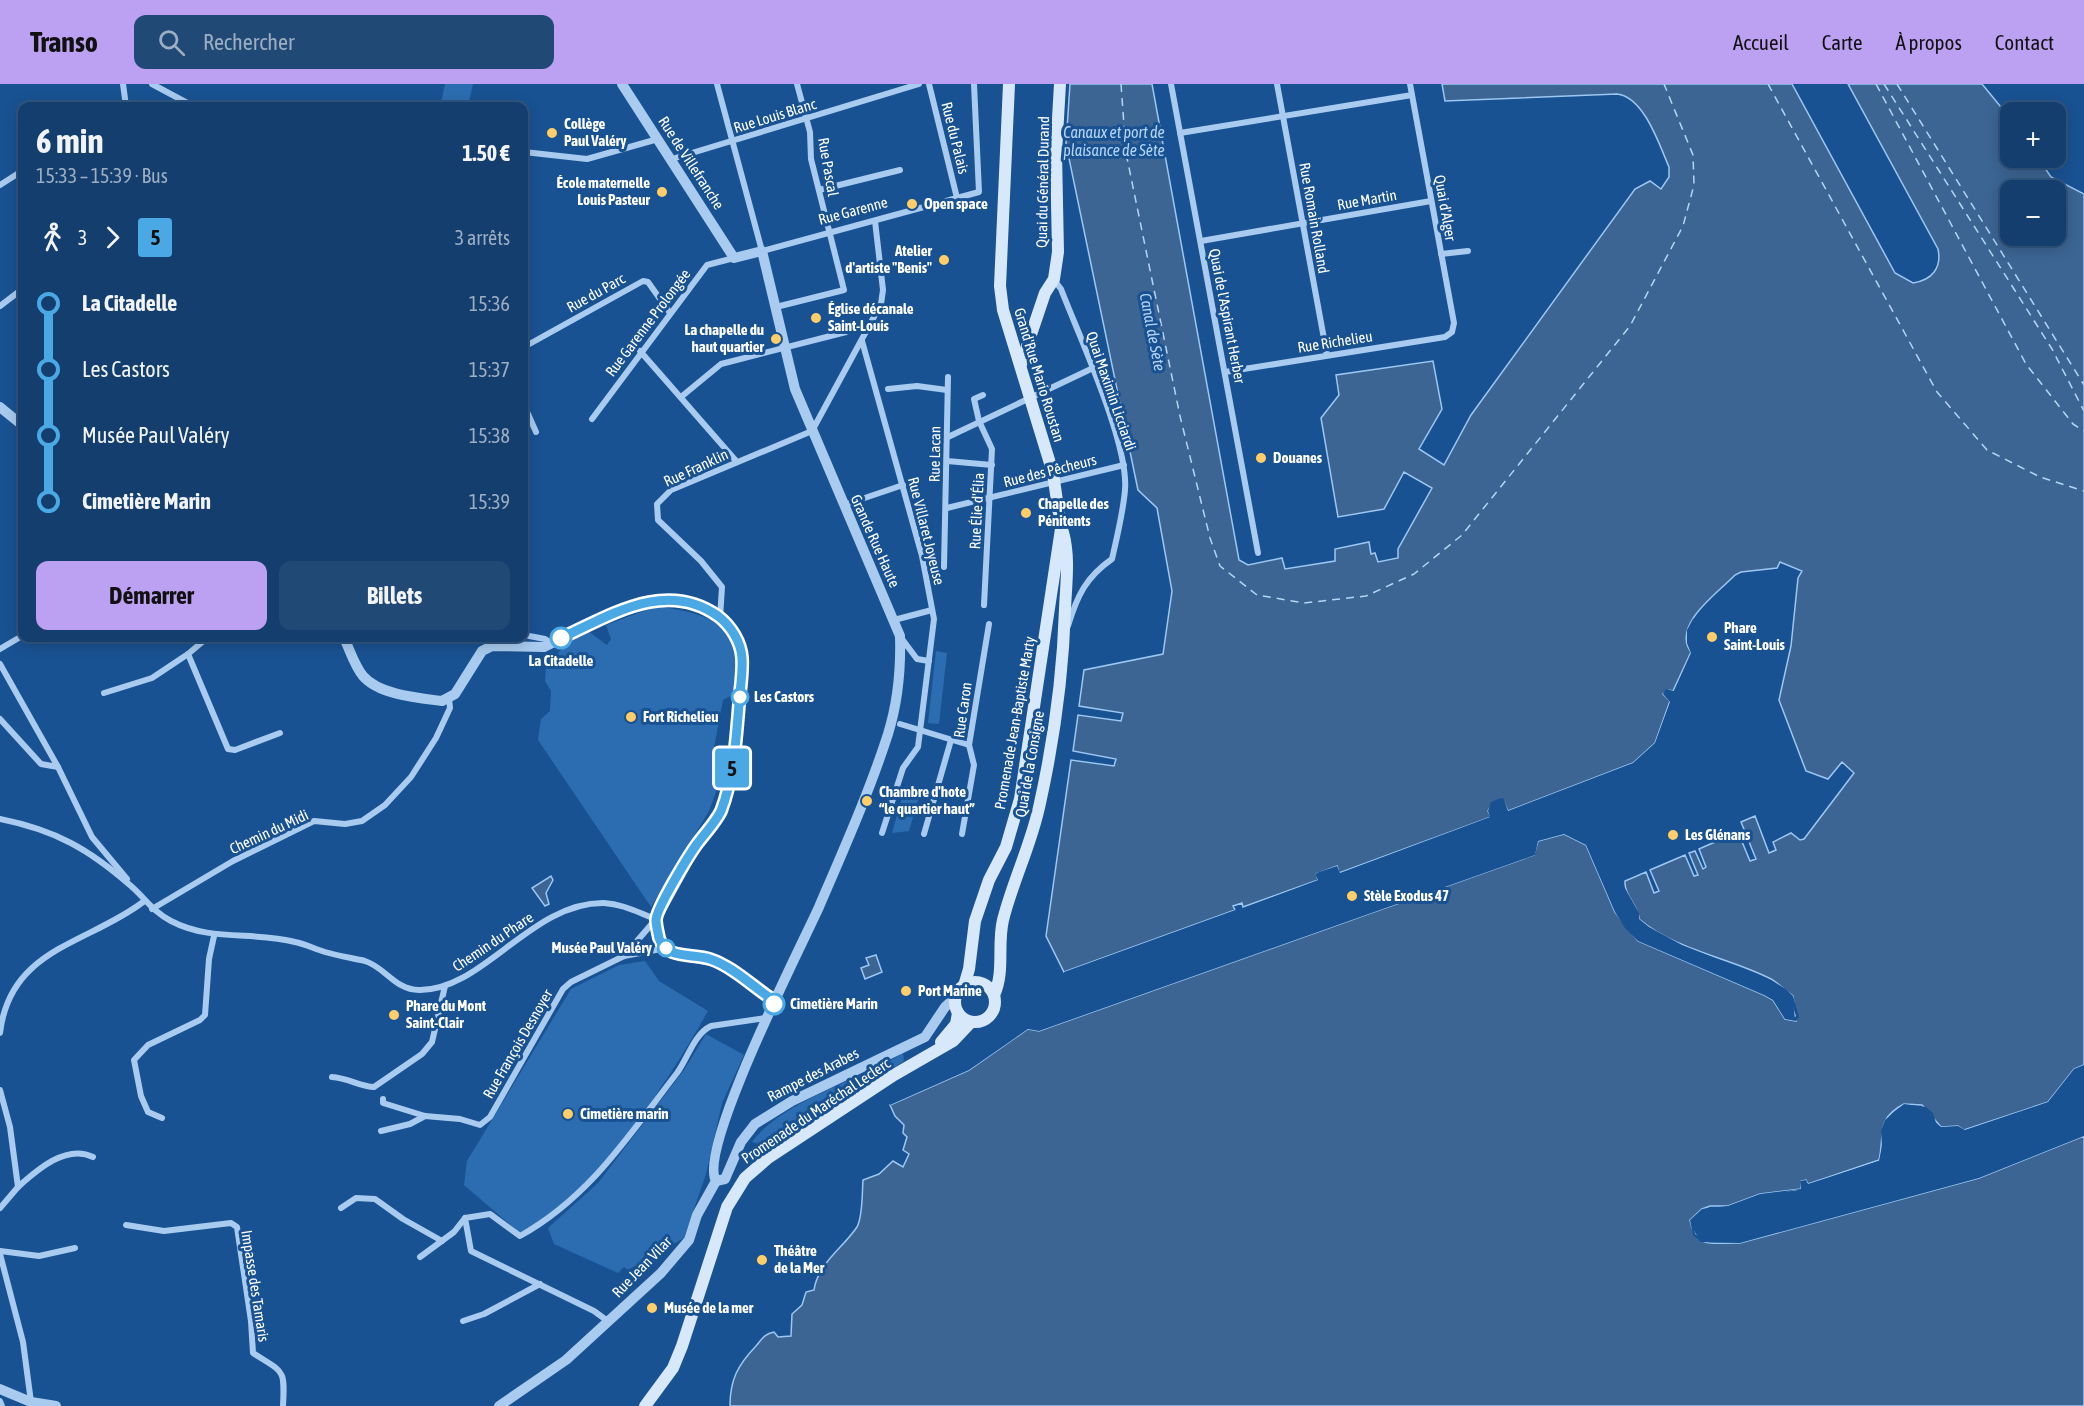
<!DOCTYPE html>
<html lang="fr">
<meta charset="utf-8">
<style>
body{margin:0;font-family:"Asap Condensed",sans-serif;background:#204976;color:#f1f3f6;height:100vh;display:flex;flex-direction:column;font-size:22px;white-space:nowrap}
*{box-sizing:border-box;margin:0}
p{font-size:20px;color:#9daec2}
.icon{flex:none;width:33px;height:33px;fill:none;stroke:currentColor;stroke-width:2;stroke-linecap:round;stroke-linejoin:round}
.map{position:relative;flex:1;overflow:hidden}
.panel{position:absolute;left:18px;top:18px;width:510px;height:540px;display:flex;flex-direction:column;background:#133e6e;border-radius:12px;box-shadow:0 3px 15px #0003,0 0 0 2px #325781}
.panel>*{flex:none}
.badge{padding:0 12px;border-radius:4px;font-size:21px;line-height:39px}
.fabs{position:absolute;left:2000px;top:18px;display:grid;gap:12px}
.fabs a{display:grid;place-items:center;width:66px;height:66px;border-radius:12px;background:#133e6e;box-shadow:0 3px 15px #0003,0 0 0 2px #325781;font-size:30px}
.map>.badge{position:absolute;translate:-50% -50%;box-shadow:0 0 0 3px #fff}
.legs{display:flex;align-items:center;gap:9px;height:66px;padding:0 18px;font-size:20px}
.legs p{margin-inline-start:auto}
.overview{display:flex;align-items:center;justify-content:space-between;height:102px;padding:0 18px}
h1{font-size:33px;font-weight:700;line-height:45px}
.action{display:flex;gap:12px;margin-top:auto;padding:12px 18px}
.action a{flex:1;height:69px;border-radius:12px;background:#bca0f2;color:#111;font-size:24px;font-weight:700;line-height:69px;text-align:center}
.action a+a{background:#204976;color:#f1f3f6}
ul{padding:0 18px;list-style:none}
li{display:flex;align-items:center;gap:21px;height:66px;font-size:22px}
li i{display:grid;place-items:center;width:9px;height:100%;margin:0 8px;background:currentColor}
li i::after{content:'';width:15px;height:15px;margin:-8px;border:4px solid;border-radius:50%;background:#133e6e}
li p{margin-inline-start:auto}
li:first-child i{background:linear-gradient(#0000 50%,currentColor 0)}
li:last-child i{background:linear-gradient(currentColor 50%,#0000 0)}
header{display:flex;align-items:center;gap:36px;box-sizing:border-box;height:84px;padding:0 30px;background:#bca0f2;color:#111}
header strong{font-size:28px}
nav{display:flex;gap:33px;margin-inline-start:auto;font-size:21px}
.search{width:420px;height:54px;background:#204976;display:flex;align-items:center;gap:15px;box-sizing:border-box;padding:0 21px;border-radius:12px;color:#9daec2;font-size:22px}
.map>svg:first-child{display:block}
.green{fill:#2c6db1}
.water{fill:#3c6593;stroke:#9cc7f2;stroke-width:1.5;fill-rule:evenodd}
.pier{fill:#195292}
.lines{fill:none;stroke-linecap:round;stroke-linejoin:round}
.ferry{stroke:#b5d5f6;stroke-width:1.5;stroke-dasharray:8 6;stroke-linecap:butt}
.minor{stroke:#a9cbef;stroke-width:6}
.tertiary{stroke:#a9cbef;stroke-width:10}
.secondary{stroke:#d7e8fb;stroke-width:12}
.line-1-casing{stroke:#fff;stroke-width:14}
.line-1{stroke:#4aa9e4;stroke-width:9}
.poi-dot{fill:#ffce68;stroke:#195292;stroke-width:2}
.stop-1-dot{fill:#fff;stroke:#4aa9e4;stroke-width:3}
.labels{text-anchor:middle;stroke-width:6;stroke-linejoin:round;paint-order:stroke}
.street-label{font-size:15px;fill:#fff;stroke:#195292}
.poi-label{font-size:15px;font-weight:bold;fill:#fff;stroke:#195292;text-anchor:start}
.stop-label{font-size:15px;font-weight:bold;fill:#fff;stroke:#195292;text-anchor:start}
.water-label{font-size:16px;font-style:italic;fill:#b5d5f6;stroke:#195292}
</style>
<header>
<strong>Transo</strong>
<div class="search"><svg class="icon" aria-label="search" viewBox="0 0 24 24"><circle cx="10" cy="10" r="6"/><path d="M15 15l6 6"/></svg>Rechercher</div>
<nav><a>Accueil</a><a>Carte</a><a>À propos</a><a>Contact</a></nav>
</header>
<div class="map">
<svg width="2084" height="1322" viewBox="0 0 2084 1322">
<rect width="100%" height="100%" fill="#195292"/>
<!-- green -->
<g class="green">
<polygon points="445,0 473,0 468,22 441,18"/>
<path d="M657,522C684,527 727,531 734,563C737,577 734,595 734,610L723,616L712,674L725,683L709,727L651,823L538,656L541,635L550,627L551,607L545,597L546,584L568,557L588,547L607,561L611,555L606,541Z"/>
<polygon points="936,567 947,569 939,640 928,639"/>
<polygon points="905,703 921,706 909,747 892,749"/>
<path d="M645,877L659,897L708,927C665,1003 598,1106 520,1149L464,1101L467,1077L571,905L619,881Z"/>
<polygon points="706,950 744,971 722,1019 706,1090 684,1154 628,1186 624,1183 618,1189 554,1160 548,1144 598,1099 684,986"/>
<path d="M903,969L904,977L778,1058L766,1062L752,1058C782,1017 858,997 903,969Z"/>
</g>
<!-- water -->
<g class="water">
<path d="M1070,0H1152L1239,476L1248,481L1282,474L1285,485L1335,477V465L1369,458L1371,470L1375,469L1378,478L1398,474V465L1432,404L1404,388L1384,425L1338,433L1321,334L1339,311L1336,291L1433,277L1442,325L1419,365L1444,381L1471,331L1635,105L1650,97L1661,105L1669,93V83C1659,60 1644,13 1617,10L1445,17L1442,0H1792L1895,189L1913,199C1932,196 1942,184 1938,165L1848,0H1982L2010,34V74H2038L2051,93L2084,110V981L2074,985L2048,1018L1964,1046L1958,1042L1941,1043L1922,1021L1904,1020C1875,1035 1885,1051 1879,1076L1808,1100L1806,1096L1801,1097V1105L1760,1110L1728,1122H1710L1702,1125L1690,1136C1696,1167 1713,1158 1740,1159L1979,1094L2084,1052V1322H730C730,1295 738,1281 756,1262C762,1255 764,1250 774,1248L778,1253L791,1252L792,1230L802,1221L806,1208L814,1206C818,1179 843,1164 857,1143C863,1132 862,1109 863,1096L879,1090L893,1077L903,1083L909,1070L903,1066L907,1053L903,1049L904,1041L895,1032L890,1021L969,986L1028,945L1039,947L1534,771L1538,757L1564,750L1586,761L1615,828L1638,857L1764,911L1773,916L1785,935L1796,937L1793,912C1786,907 1778,899 1771,895C1728,873 1677,867 1639,835C1639,822 1624,812 1625,797L1646,788L1654,809L1659,807L1650,786L1685,771L1694,792L1698,791L1689,769L1695,767L1703,785L1706,783L1699,765L1738,748L1750,777L1756,775L1741,738L1755,732L1769,769L1776,766L1773,758L1791,749L1800,756L1804,755L1854,689L1842,678L1828,695L1806,687L1779,616L1791,562L1798,494L1802,487L1780,478L1777,484L1741,488L1735,491C1718,509 1671,541 1691,568L1673,607L1669,606L1663,610L1670,617L1655,659L1633,679L1508,727L1502,714L1492,720L1488,727L1491,733L1339,789L1337,782L1316,790L1318,796L1243,823L1242,819L1233,822L1235,826L1064,888L1046,852L1071,676L1114,682L1116,675L1073,667L1078,631L1121,637L1123,629L1079,622L1084,586L1163,570L1172,507L1157,424L1138,406L1066,60ZM2010,106H2055V152H2010Z"/>
<polygon points="551,792 553,796 546,809 549,820 545,822 532,804"/>
<polygon points="876,871 882,888 865,895 861,884 869,881 866,874"/>
</g>
<!-- pier -->
<g class="pier">
<polygon points="1698,533 1689,551 1694,569 1676,609 1667,610 1673,618 1658,660 1634,681 1509,730 1505,729 1501,717 1495,720 1492,736 1340,792 1335,786 1320,791 1319,799 1245,826 1241,825 1318,796 1315,790 1319,788 1337,782 1340,789 1490,733 1488,727 1491,718 1503,713 1508,727 1633,679 1655,659 1670,618 1663,610 1666,605 1674,607 1691,569 1687,559 1687,546 1693,535"/>
<polygon points="1564,747 1588,759 1617,827 1640,855 1766,908 1775,914 1788,933 1793,935 1796,932 1790,914 1770,898 1681,864 1647,846 1637,836 1622,799 1639,829 1639,835 1649,843 1682,861 1771,896 1786,905 1793,912 1799,933 1796,937 1785,935 1773,916 1764,911 1638,857 1625,844 1615,828 1586,761 1564,750 1538,757 1535,771 1039,947 1028,945 969,986 890,1021 889,1018 897,1014 967,984 1027,943 1039,944 1532,769 1536,755"/>
<polygon points="1238,825 1236,829 1065,891 1064,888"/>
<polygon points="2084,981 2084,984 2076,987 2050,1021 1965,1049 1957,1045 1939,1046 1924,1026 1905,1023 1888,1037 1884,1047 1885,1062 1880,1079 1808,1103 1804,1100 1802,1108 1795,1106 1761,1113 1729,1125 1704,1127 1693,1137 1695,1150 1702,1155 1740,1156 1978,1091 2084,1049 2084,1052 1979,1094 1740,1159 1701,1158 1693,1151 1690,1136 1702,1125 1728,1122 1760,1110 1801,1105 1800,1097 1806,1096 1808,1100 1879,1077 1882,1062 1881,1047 1885,1036 1904,1020 1926,1023 1933,1029 1936,1039 1941,1043 1958,1042 1965,1046 2048,1018 2074,985"/>
</g>
<g class="lines">
<!-- ferry -->
<g class="ferry">
<polyline points="1121,0 1126,69 1180,332 1210,454 1220,482 1257,511 1304,519 1366,512 1414,490 1462,451 1630,242 1683,142 1694,101 1693,71 1664,0"/>
<polyline points="1768,0 1937,308 1987,366 2040,393 2084,407"/>
<polyline points="1876,0 2026,280 2073,340 2084,347"/>
<polyline points="1884,0 2052,265 2084,327"/>
<polyline points="1897,0 2084,301"/>
</g>
<!-- minor -->
<g class="minor">
<polyline points="123,0 126,22"/>
<polyline points="152,0 193,22"/>
<polyline points="717,0 762,167 979,108 974,0"/>
<polyline points="929,0 957,114"/>
<polyline points="1171,0 1258,469"/>
<polyline points="1277,0 1327,271"/>
<polyline points="1180,49 1412,11"/>
<polyline points="524,68 587,75 658,55"/>
<polyline points="672,75 919,0"/>
<polyline points="0,101 22,87"/>
<polyline points="819,106 900,86"/>
<polyline points="1201,157 1431,117"/>
<polyline points="1441,170 1468,167"/>
<path d="M1054,196L1061,205C1079,252 1129,359 1125,406C1123,429 1117,453 1112,475C1086,493 1077,512 1068,542"/>
<polyline points="0,222 21,206"/>
<polyline points="776,223 844,206 811,75 810,48 797,0"/>
<polyline points="862,257 922,472 934,535 918,663 903,684 882,749"/>
<polyline points="524,263 643,197 648,198 670,229"/>
<polyline points="640,267 737,378"/>
<polyline points="1225,288 1445,253 1452,248 1454,239 1410,0"/>
<polyline points="888,305 917,302 947,306"/>
<polyline points="983,311 974,315 979,337 992,365 984,521"/>
<polyline points="681,313 721,280 846,248"/>
<polyline points="524,321 536,348"/>
<polyline points="592,335 707,181 734,174"/>
<polyline points="948,353 1091,285"/>
<polyline points="947,377 992,381"/>
<polyline points="844,421 903,401"/>
<polyline points="947,424 1124,381"/>
<polyline points="944,483 948,293"/>
<polyline points="720,534 722,503 701,477 658,436 657,420 671,406 812,347 881,220 883,206 875,137"/>
<polyline points="894,536 932,526"/>
<polyline points="524,551 545,555 551,559"/>
<polyline points="902,555 917,575 929,577"/>
<polyline points="0,565 22,552"/>
<polyline points="188,570 228,665 235,666 280,649"/>
<polyline points="0,580 58,683"/>
<polyline points="104,609 152,594 188,570 207,554"/>
<polyline points="0,635 41,680 58,683 92,753 127,795"/>
<polyline points="900,640 969,661"/>
<path d="M0,735C55,746 89,765 131,802C145,814 153,828 171,837C211,858 253,847 295,858C305,860 315,865 325,868C338,872 352,874 365,877C385,883 395,906 419,906C483,907 531,818 604,819C623,820 639,829 656,835L624,872"/>
<polyline points="924,750 951,656"/>
<polyline points="962,750 974,681 969,661 989,540"/>
<polyline points="152,825 233,777 314,737 345,740 362,737 385,721 411,693 436,654 450,624 449,615"/>
<path d="M0,949C10,864 88,860 143,818"/>
<path d="M332,993C348,994 361,1003 374,1003L422,970L432,958L445,902"/>
<polyline points="0,1006 10,1043 18,1103 0,1124"/>
<polyline points="383,1015 383,1019 425,1032 460,1035 480,1041 490,1033 563,905 571,898 624,872 666,864"/>
<polyline points="162,1034 148,1028 141,1012 134,976 148,961 200,936 205,931 209,875 214,852"/>
<polyline points="381,1047 410,1040 425,1032"/>
<path d="M18,1103C37,1086 66,1060 93,1073"/>
<polyline points="341,1124 356,1114 375,1115 403,1135 442,1157"/>
<path d="M126,1141L164,1147L231,1139L237,1143L251,1237L253,1269C284,1289 285,1284 283,1322"/>
<polyline points="0,1167 39,1172 75,1164"/>
<polyline points="0,1170 23,1258 31,1318"/>
<polyline points="420,1173 454,1148 465,1134"/>
<polyline points="463,1237 484,1230 540,1200"/>
<path d="M609,1238L594,1227L471,1167L465,1134L490,1130L520,1152C590,1113 629,1051 677,989C688,974 694,950 711,942L766,934"/>
<polyline points="0,1317 2,1322"/>
</g>
<!-- tertiary -->
<g class="tertiary">
<polyline points="0,323 22,341"/>
<path d="M344,554C350,566 354,581 363,592C379,611 419,614 442,617L455,610L482,567L492,562L544,563L605,533L657,515L688,518L706,524L720,534L734,549L742,573L735,671L730,697L720,728L696,762L656,835L660,856L666,864L679,871L717,878L775,917"/>
<polyline points="716,1097 725,1095 741,1058 755,1040 792,1017 925,953 945,923 956,913"/>
<polyline points="0,1305 31,1318 56,1322"/>
<path d="M499,1322L566,1276L661,1189L689,1156L697,1131L716,1097C697,1066 801,863 819,823C843,767 869,709 888,650C898,618 901,586 900,552L795,305L762,167L734,174L622,0"/>
</g>
<!-- secondary -->
<g class="secondary">
<polyline points="1021,280 1045,209 1054,195 1058,168 1056,69 1060,0"/>
<circle cx="975" cy="918" r="20"/>
<polyline points="964,902 969,885 975,837 989,796 1006,763 1020,715 1061,445 1053,389 1003,226 1000,202 1009,0"/>
<path d="M994,911C1005,888 997,861 1003,836C1013,796 1032,759 1040,719C1054,656 1063,589 1065,525C1066,500 1070,473 1063,448"/>
<polyline points="941,958 956,940 958,929"/>
<polyline points="645,1322 673,1284 682,1262 727,1123 745,1094 768,1074 894,991 953,957 971,938"/>
</g>
</g>
<g class="lines">
<!-- line-1 casing -->
<g class="line-1-casing">
<path id="line-1" d="M561,554C611,531 666,495 718,532C731,542 741,558 742,574C743,589 740,605 739,620C736,656 734,693 721,727C715,739 705,749 697,760C689,771 656,825 656,836C656,841 658,849 659,854C666,876 693,869 710,875C734,883 754,904 775,917L774,920"/>
</g>
<!-- line-1 -->
<use href="#line-1" class="line-1"/>
</g>
<!-- markers -->
<g class="poi-dot">
<circle cx="552" cy="49" r="6"/>
<circle cx="662" cy="108" r="6"/>
<circle cx="912" cy="120" r="6"/>
<circle cx="944" cy="176" r="6"/>
<circle cx="816" cy="234" r="6"/>
<circle cx="776" cy="255" r="6"/>
<circle cx="1261" cy="374" r="6"/>
<circle cx="1026" cy="429" r="6"/>
<circle cx="1712" cy="553" r="6"/>
<circle cx="631" cy="633" r="6"/>
<circle cx="867" cy="717" r="6"/>
<circle cx="1673" cy="751" r="6"/>
<circle cx="1352" cy="812" r="6"/>
<circle cx="906" cy="907" r="6"/>
<circle cx="394" cy="931" r="6"/>
<circle cx="568" cy="1030" r="6"/>
<circle cx="762" cy="1176" r="6"/>
<circle cx="652" cy="1224" r="6"/>
</g>
<g class="stop-1-dot">
<circle cx="561" cy="554" r="10"/>
<circle cx="740" cy="613" r="8"/>
<circle cx="666" cy="864" r="8"/>
<circle cx="774" cy="920" r="10"/>
</g>
<g class="labels">
<!-- street labels -->
<g class="street-label">
<text transform="translate(775 32) rotate(-17)" y="5">Rue Louis Blanc</text>
<text transform="translate(955 54) rotate(76)" y="5">Rue du Palais</text>
<text transform="translate(691 79) rotate(57)" y="5">Rue de Villefranche</text>
<text transform="translate(828 83) rotate(80)" y="5">Rue Pascal</text>
<text transform="translate(1043 98) rotate(-89)" y="5">Quai du Général Durand</text>
<text transform="translate(1367 116) rotate(-10)" y="5">Rue Martin</text>
<text transform="translate(1445 124) rotate(80)" y="5">Quai d'Alger</text>
<text transform="translate(853 127) rotate(-15)" y="5">Rue Garenne</text>
<text transform="translate(1314 134) rotate(80)" y="5">Rue Romain Rolland</text>
<text transform="translate(596 209) rotate(-29)" y="5">Rue du Parc</text>
<text transform="translate(1227 232) rotate(79)" y="5">Quai de l'Aspirant Herber</text>
<text transform="translate(648 239) rotate(-53)" y="5">Rue Garenne Prolongée</text>
<text transform="translate(1335 258) rotate(-9)" y="5">Rue Richelieu</text>
<text transform="translate(1039 291) rotate(73)" y="5">Grand'Rue Mario Roustan</text>
<text transform="translate(1111 307) rotate(71)" y="5">Quai Maximin Licciardi</text>
<text transform="translate(935 370) rotate(-89)" y="5">Rue Lacan</text>
<text transform="translate(696 384) rotate(-25)" y="5">Rue Franklin</text>
<text transform="translate(1050 387) rotate(-14)" y="5">Rue des Pêcheurs</text>
<text transform="translate(977 427) rotate(-87)" y="5">Rue Élie d'Élia</text>
<text transform="translate(926 447) rotate(76)" y="5">Rue Villaret Joyeuse</text>
<text transform="translate(875 457) rotate(66)" y="5">Grande Rue Haute</text>
<text transform="translate(963 626) rotate(-82)" y="5">Rue Caron</text>
<text transform="translate(1015 639) rotate(-80)" y="5">Promenade Jean-Baptiste Marty</text>
<text transform="translate(1030 680) rotate(-80)" y="5">Quai de la Consigne</text>
<text transform="translate(269 748) rotate(-25)" y="5">Chemin du Midi</text>
<text transform="translate(493 858) rotate(-34)" y="5">Chemin du Phare</text>
<text transform="translate(518 960) rotate(-60)" y="5">Rue François Desnoyer</text>
<text transform="translate(813 991) rotate(-27)" y="5">Rampe des Arabes</text>
<text transform="translate(816 1027) rotate(-34)" y="5">Promenade du Maréchal Leclerc</text>
<text transform="translate(642 1183) rotate(-46)" y="5">Rue Jean Vilar</text>
<text transform="translate(255 1202) rotate(81)" y="5">Impasse des Tamaris</text>
</g>
<!-- poi labels -->
<g class="poi-label">
<text x="564" y="45">Collège<tspan x="564" dy="17">Paul Valéry</tspan></text>
<text x="650" y="104" text-anchor="end">École maternelle<tspan x="650" dy="17">Louis Pasteur</tspan></text>
<text x="924" y="125">Open space</text>
<text x="932" y="172" text-anchor="end">Atelier<tspan x="932" dy="17">d'artiste "Benis"</tspan></text>
<text x="828" y="230">Église décanale<tspan x="828" dy="17">Saint-Louis</tspan></text>
<text x="764" y="251" text-anchor="end">La chapelle du<tspan x="764" dy="17">haut quartier</tspan></text>
<text x="1273" y="379">Douanes</text>
<text x="1038" y="425">Chapelle des<tspan x="1038" dy="17">Pénitents</tspan></text>
<text x="1724" y="549">Phare<tspan x="1724" dy="17">Saint-Louis</tspan></text>
<text x="643" y="638">Fort Richelieu</text>
<text x="879" y="713">Chambre d'hote<tspan x="879" dy="17">“le quartier haut”</tspan></text>
<text x="1685" y="756">Les Glénans</text>
<text x="1364" y="817">Stèle Exodus 47</text>
<text x="918" y="912">Port Marine</text>
<text x="406" y="927">Phare du Mont<tspan x="406" dy="17">Saint-Clair</tspan></text>
<text x="580" y="1035">Cimetière marin</text>
<text x="774" y="1172">Théâtre<tspan x="774" dy="17">de la Mer</tspan></text>
<text x="664" y="1229">Musée de la mer</text>
</g>
<!-- stop labels -->
<g class="stop-label">
<text x="561" y="582" text-anchor="middle">La Citadelle</text>
<text x="754" y="618">Les Castors</text>
<text x="652" y="869" text-anchor="end">Musée Paul Valéry</text>
<text x="790" y="925">Cimetière Marin</text>
</g>
<!-- water labels -->
<g class="water-label">
<text x="1114" y="54">Canaux et port de<tspan x="1114" dy="18">plaisance de Sète</tspan></text>
<text transform="translate(1153 248) rotate(79)" y="6">Canal de Sète</text>
</g>
</g>
</svg>
<div class="fabs">
<a>+</a>
<a>−</a>
</div>
<b class="badge" style="left:732px;top:684px;background:#4aa9e4;color:#111">5</b>
<section class="panel">
<div class="overview"><div><h1>6 min</h1><p>15:33 – 15:39 · Bus</p></div><b>1.50 €</b></div>
<div class="legs"><svg class="icon" aria-label="walk" viewBox="0 0 24 24"><circle cx="13" cy="4" r="2"/><path d="M13 8l-2 6 4 7M11 14l-3 7M7 12l3-4h3l4 4"/></svg>3<svg class="icon" aria-label="forward" viewBox="0 0 24 24"><path d="M9 5l7 7-7 7"/></svg><b class="badge" style="background:#4aa9e4;color:#111">5</b><p>3 arrêts</p></div>
<ul>
<li><i style="color:#4aa9e4"></i><b>La Citadelle</b><p>15:36</p></li>
<li><i style="color:#4aa9e4"></i><span>Les Castors</span><p>15:37</p></li>
<li><i style="color:#4aa9e4"></i><span>Musée Paul Valéry</span><p>15:38</p></li>
<li><i style="color:#4aa9e4"></i><b>Cimetière Marin</b><p>15:39</p></li>
</ul>
<div class="action"><a>Démarrer</a><a>Billets</a></div>
</section>
</div>
